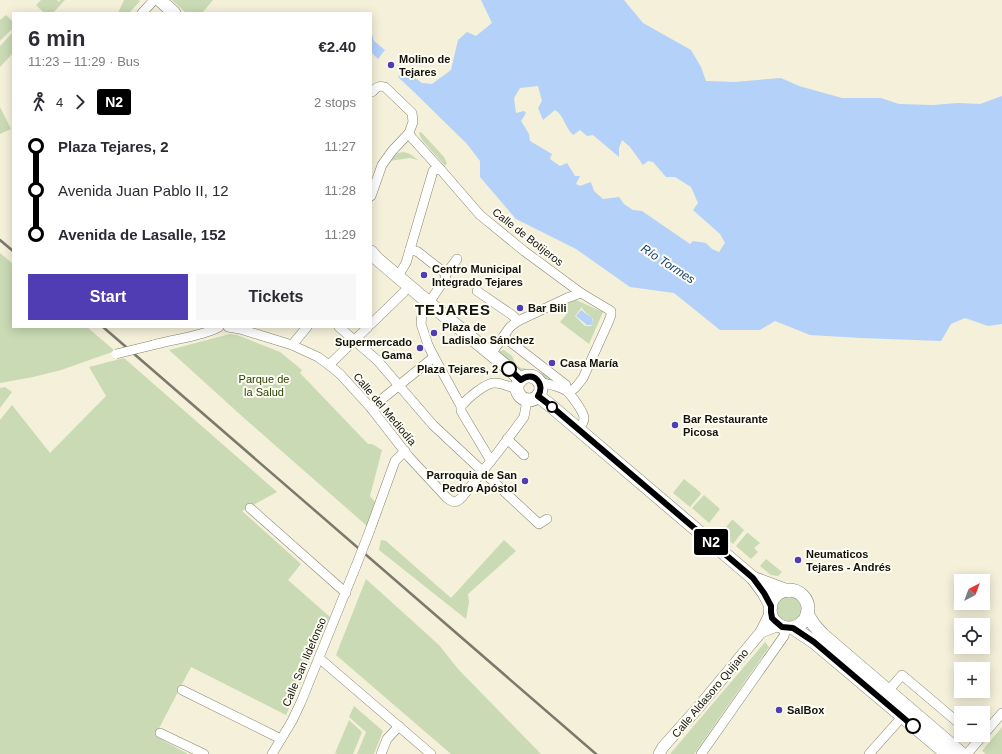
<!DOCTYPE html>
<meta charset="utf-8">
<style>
body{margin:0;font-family:Helvetica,sans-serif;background:#f7f7f7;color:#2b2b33;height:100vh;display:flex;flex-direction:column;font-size:15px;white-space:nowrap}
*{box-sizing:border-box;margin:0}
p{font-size:13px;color:#7c7c81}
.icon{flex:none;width:22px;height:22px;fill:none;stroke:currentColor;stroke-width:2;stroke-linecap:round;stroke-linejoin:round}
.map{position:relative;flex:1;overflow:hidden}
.details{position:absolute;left:12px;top:12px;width:360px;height:316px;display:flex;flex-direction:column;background:#fff;border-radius:0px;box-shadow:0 2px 10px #0003}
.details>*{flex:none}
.badge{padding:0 8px;border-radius:3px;font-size:14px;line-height:26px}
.needle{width:26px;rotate:41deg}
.controls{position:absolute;left:954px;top:574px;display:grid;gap:8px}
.controls a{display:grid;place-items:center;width:36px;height:36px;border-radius:0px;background:#fff;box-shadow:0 2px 10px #0003;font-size:20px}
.map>.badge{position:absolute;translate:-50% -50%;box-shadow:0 0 0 2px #fff}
.legs{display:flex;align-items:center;gap:6px;height:44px;padding:0 16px;font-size:13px}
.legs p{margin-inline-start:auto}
.overview{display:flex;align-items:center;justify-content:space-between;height:68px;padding:0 16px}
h1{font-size:22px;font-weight:700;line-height:30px}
.action{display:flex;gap:8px;margin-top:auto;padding:8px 16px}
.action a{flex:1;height:46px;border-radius:0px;background:#503db4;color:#fff;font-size:16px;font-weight:700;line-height:46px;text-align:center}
.action a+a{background:#f7f7f7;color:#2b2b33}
ul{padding:0 16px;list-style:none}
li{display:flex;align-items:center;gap:14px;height:44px;font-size:15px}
li i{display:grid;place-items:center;width:6px;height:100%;margin:0 5px;background:currentColor}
li i::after{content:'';width:10px;height:10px;margin:-5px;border:3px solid;border-radius:50%;background:#fff}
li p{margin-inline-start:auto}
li:first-child i{background:linear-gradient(#0000 50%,currentColor 0)}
li:last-child i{background:linear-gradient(currentColor 50%,#0000 0)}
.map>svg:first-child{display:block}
.green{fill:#c9dab4;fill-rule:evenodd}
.water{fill:#b4d1f9;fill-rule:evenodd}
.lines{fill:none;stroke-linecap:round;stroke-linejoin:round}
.minor-casing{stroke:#878470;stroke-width:10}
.major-casing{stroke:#878470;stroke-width:12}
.highway-casing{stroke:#878470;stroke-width:14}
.minor{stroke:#fff;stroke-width:9}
.major{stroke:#fff;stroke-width:11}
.highway{stroke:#fff;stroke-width:13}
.rail{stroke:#7b796b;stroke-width:2.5}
.minor-bridge-casing{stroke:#878470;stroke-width:10;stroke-linecap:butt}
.minor-bridge{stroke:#fff;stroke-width:9}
.line-1-casing{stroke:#fff;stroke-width:9}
.line-1{stroke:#000;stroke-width:6}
.poi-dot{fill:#503db4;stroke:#fefdf4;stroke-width:1.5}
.stop-1-dot{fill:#fff;stroke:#000;stroke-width:2}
.labels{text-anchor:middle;stroke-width:4;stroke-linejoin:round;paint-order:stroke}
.poi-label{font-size:11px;font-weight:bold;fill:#13120b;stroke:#fefdf4;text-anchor:start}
.street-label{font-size:11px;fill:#13120b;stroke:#fefdf4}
.stop-label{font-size:11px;font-weight:bold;fill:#13120b;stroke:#fefdf4;text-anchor:end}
.park-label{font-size:11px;fill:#2c4000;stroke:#fefdf4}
.water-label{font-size:12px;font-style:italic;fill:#133e78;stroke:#fefdf4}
.district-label{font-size:15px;font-weight:bold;letter-spacing:1px;fill:#13120b;stroke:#fefdf4}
</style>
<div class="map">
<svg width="1002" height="754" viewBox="0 0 1002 754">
<rect width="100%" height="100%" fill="#f4f0da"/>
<!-- green -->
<g class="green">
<polygon points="41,0 57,0 59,2 60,0 65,0 53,13 44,13 36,5"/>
<polygon points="124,0 139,0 140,1 129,13 118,13"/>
<polygon points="172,0 213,0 202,13 186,13"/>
<polygon points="6,15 13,22 13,28 0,41 0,20"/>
<polygon points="13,32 13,53 0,67 0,46"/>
<polygon points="0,107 11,129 0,134"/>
<polygon points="421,132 444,157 447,163 445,166 422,140 420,136 419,133"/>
<polygon points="404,152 410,154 418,160 410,158 389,161 398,153"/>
<polygon points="0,253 13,264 13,327 87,327 115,351 61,370 33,377 0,383"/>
<path d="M576,300L603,312L589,344L560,322L566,315L563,305ZM582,307L583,308L582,309L593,319V323L591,326H585L575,316Z"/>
<polygon points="230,334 237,335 280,352 302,370 300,373 368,444 372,444 382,450 370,496 376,503 367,526 244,418 169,350"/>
<polygon points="504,350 512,356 516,365 521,368 527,369 544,374 558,383 544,379 536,372 524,371 519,369 499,352 500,351"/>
<polygon points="124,358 277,492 242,511 301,564 288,580 330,617 286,715 191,667 155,736 188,754 0,754 0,420 12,405 50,453 106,396 89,367"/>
<polygon points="5,387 12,392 0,408 0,388"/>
<polygon points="684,479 700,492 701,494 690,507 673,493"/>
<polygon points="704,495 720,509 709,523 692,508"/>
<polygon points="732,520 733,520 744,530 733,544 721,533"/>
<polygon points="747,533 748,533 760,543 754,548 758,552 751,559 736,546"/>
<polygon points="381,540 386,541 451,598 504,540 516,551 468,594 469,602 466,619 379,550"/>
<polygon points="766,559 782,572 778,576 771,575 760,566"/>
<polygon points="366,579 439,645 458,669 541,754 451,754 336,655"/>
<circle cx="789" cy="609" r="12"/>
<polygon points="765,642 769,647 694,754 670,754"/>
<polygon points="354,706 383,731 374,754 357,754 366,732 349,717"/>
<polygon points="349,720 362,732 353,754 338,754 335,753"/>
<polygon points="1002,727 1002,754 986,754 982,751"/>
</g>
<!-- water -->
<g class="water">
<path d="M481,0H624L643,23L691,50L701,67L706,81L734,82L781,78L799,86L842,98H881L899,104L933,105L958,103L980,104L1002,96V324L988,326L965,318L951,324L941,341L861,338L810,335L775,321L760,330H720L674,293L630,287L576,249L516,219L480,177V161L467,144L415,93L398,77L404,70L422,83L432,84L451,70L458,40L467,32L476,36L492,23ZM538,86L542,101L538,108L543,120L555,110C564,115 565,128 573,135L580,130L587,136L593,135L619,157V148L622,140L630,147L643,165L648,161L653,162L666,177H675L691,187L698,203L693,210L720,234L725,243L719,252L712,249L706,243L693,241L690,244L642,211L633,210L624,204L619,197L603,199L594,191L591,182L580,186L576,184L580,176H575L567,163L560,166L550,159L552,154L530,141L529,134L521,121L526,113L524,111L516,113L514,98L520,88Z"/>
<polygon points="371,30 374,41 385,50 378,59 371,52"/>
<polygon points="581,310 592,318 593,323 591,325 587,325 576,316"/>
</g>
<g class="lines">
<!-- minor casing -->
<g class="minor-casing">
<g id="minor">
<polyline points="142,13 154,0"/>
<polyline points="409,133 412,138 441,170"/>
<path d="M371,196L382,165L392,151L409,133L413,122L412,113L385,87C378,85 376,88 372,92"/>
<polyline points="410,249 418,252 446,274 445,279 422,313 421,324 428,345 434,357 461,406 461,411 491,461"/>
<polyline points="446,274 457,259"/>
<polyline points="398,276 406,263 433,171 436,169 441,170 480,215 524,251 581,293 611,311 611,315 608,323 583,378 576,387 571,391 567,391"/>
<polyline points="477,291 512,315 518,321"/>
<polyline points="371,324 404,292"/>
<path d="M228,327L240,329L292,345L318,357L329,365L340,374L371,408L409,457L447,498C453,503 457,503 462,497L498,452L524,417L527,400"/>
<polyline points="339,327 377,360 433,425 539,524 547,519"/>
<polyline points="504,337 566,385"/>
<path d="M153,345C174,339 200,337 219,327"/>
<polyline points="292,345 307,327"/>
<polyline points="491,354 510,327 518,321 567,298 581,293"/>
<polyline points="329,365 368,327"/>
<path d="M539,382C548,384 559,386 567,391C571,395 584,412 584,418C584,423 581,426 578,429"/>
<path d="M461,406C467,399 486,382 495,383C502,383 510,387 517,389"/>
<polyline points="371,408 434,357"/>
<polyline points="507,439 524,455"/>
<polyline points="250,508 346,593"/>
<polyline points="370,530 395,461 405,451"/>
<polyline points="319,658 431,754"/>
<polyline points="182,690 281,739"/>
<polyline points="888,691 902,675 961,725"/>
<polyline points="160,733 204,754"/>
<polyline points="272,754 292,721 301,702 356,566"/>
<polyline points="381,754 387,739 399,726"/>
<polyline points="701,754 784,636 786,628"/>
<polyline points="869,754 902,717"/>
<polyline points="967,754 1002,713"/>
</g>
</g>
<!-- major casing -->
<g class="major-casing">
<g id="major">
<polyline points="761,632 779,625"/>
<polyline points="659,754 663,747 697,709 761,632 771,612"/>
</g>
</g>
<!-- highway casing -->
<g class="highway-casing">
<g id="highway">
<polyline points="160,0 174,13"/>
<polyline points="371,252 376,258 429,303 508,368 521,380"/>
<circle cx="529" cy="388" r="12"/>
<polyline points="538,396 551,406 753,578 764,593 771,606"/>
<polyline points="753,578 788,591"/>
<circle cx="789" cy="609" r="19"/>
<polyline points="807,614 814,625 823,635 962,754"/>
<polyline points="793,628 814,642 947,754"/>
</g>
</g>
<!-- minor -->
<use href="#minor" class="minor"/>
<!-- major -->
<use href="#major" class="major"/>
<!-- highway -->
<use href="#highway" class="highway"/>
<!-- rail -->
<g class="rail">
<polyline points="0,240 13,251"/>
<polyline points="103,327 596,754"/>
</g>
<!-- minor-bridge casing -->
<g class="minor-bridge-casing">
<g id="minor-bridge">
<polyline points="116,354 153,345"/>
<polyline points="356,566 370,530"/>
</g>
</g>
<!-- minor-bridge -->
<use href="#minor-bridge" class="minor-bridge"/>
</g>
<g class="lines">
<!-- line-1 casing -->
<g class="line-1-casing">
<path id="line-1" d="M509,369L521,380C533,370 546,384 538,396L551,406L753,578L764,593L771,606V612L772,618L775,621L782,627L793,628L814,642L913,726"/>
</g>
<!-- line-1 -->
<use href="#line-1" class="line-1"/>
</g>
<!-- markers -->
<g class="poi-dot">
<circle cx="391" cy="65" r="4"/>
<circle cx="424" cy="275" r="4"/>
<circle cx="520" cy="308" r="4"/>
<circle cx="434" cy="333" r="4"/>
<circle cx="420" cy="348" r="4"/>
<circle cx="552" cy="363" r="4"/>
<circle cx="675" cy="425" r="4"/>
<circle cx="525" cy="481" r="4"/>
<circle cx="798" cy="560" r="4"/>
<circle cx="779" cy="710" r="4"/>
</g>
<g class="stop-1-dot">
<circle cx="509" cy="369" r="7"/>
<circle cx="552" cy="407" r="5"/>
<circle cx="913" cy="726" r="7"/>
</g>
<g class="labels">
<!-- poi labels -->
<g class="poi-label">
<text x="399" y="63">Molino de<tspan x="399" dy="13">Tejares</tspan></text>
<text x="432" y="273">Centro Municipal<tspan x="432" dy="13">Integrado Tejares</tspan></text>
<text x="528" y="312">Bar Bili</text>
<text x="442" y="331">Plaza de<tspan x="442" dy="13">Ladislao Sánchez</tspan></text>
<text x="412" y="346" text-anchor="end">Supermercado<tspan x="412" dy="13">Gama</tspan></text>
<text x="560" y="367">Casa María</text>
<text x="683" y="423">Bar Restaurante<tspan x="683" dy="13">Picosa</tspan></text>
<text x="517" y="479" text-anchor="end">Parroquia de San<tspan x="517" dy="13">Pedro Apóstol</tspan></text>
<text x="806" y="558">Neumaticos<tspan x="806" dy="13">Tejares - Andrés</tspan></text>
<text x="787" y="714">SalBox</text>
</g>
<!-- street labels -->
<g class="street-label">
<text transform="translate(528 237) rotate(38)" y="4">Calle de Botijeros</text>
<text transform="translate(385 409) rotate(50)" y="4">Calle del Mediodía</text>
<text transform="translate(304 662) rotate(-67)" y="4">Calle San Ildefonso</text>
<text transform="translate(710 693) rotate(-50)" y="4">Calle Aldasoro Quijano</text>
</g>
<!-- stop labels -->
<g class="stop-label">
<text x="498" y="373">Plaza Tejares, 2</text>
</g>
<!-- park labels -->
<g class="park-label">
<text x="264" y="383">Parque de<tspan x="264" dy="13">la Salud</tspan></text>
</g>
<!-- water labels -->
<g class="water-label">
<text transform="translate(668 264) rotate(33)" y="4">Río Tormes</text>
</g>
<!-- district labels -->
<g class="district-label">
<text x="453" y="315">TEJARES</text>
</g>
</g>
</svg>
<div class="controls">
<a><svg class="needle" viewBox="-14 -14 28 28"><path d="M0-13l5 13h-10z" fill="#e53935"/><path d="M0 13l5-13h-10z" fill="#7c7c81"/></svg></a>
<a><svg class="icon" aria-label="locate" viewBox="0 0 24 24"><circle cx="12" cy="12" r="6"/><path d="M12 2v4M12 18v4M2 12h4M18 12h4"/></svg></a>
<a>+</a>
<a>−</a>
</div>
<b class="badge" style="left:711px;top:542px;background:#000;color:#fff">N2</b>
<section class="details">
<div class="overview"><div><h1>6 min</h1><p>11:23 – 11:29 · Bus</p></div><b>€2.40</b></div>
<div class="legs"><svg class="icon" aria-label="walk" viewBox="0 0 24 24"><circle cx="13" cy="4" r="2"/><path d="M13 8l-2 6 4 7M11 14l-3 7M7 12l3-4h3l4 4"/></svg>4<svg class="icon" aria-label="forward" viewBox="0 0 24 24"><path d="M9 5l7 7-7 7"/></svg><b class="badge" style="background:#000;color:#fff">N2</b><p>2 stops</p></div>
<ul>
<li><i style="color:#000"></i><b>Plaza Tejares, 2</b><p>11:27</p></li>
<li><i style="color:#000"></i><span>Avenida Juan Pablo II, 12</span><p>11:28</p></li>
<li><i style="color:#000"></i><b>Avenida de Lasalle, 152</b><p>11:29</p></li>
</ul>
<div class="action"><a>Start</a><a>Tickets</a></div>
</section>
</div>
